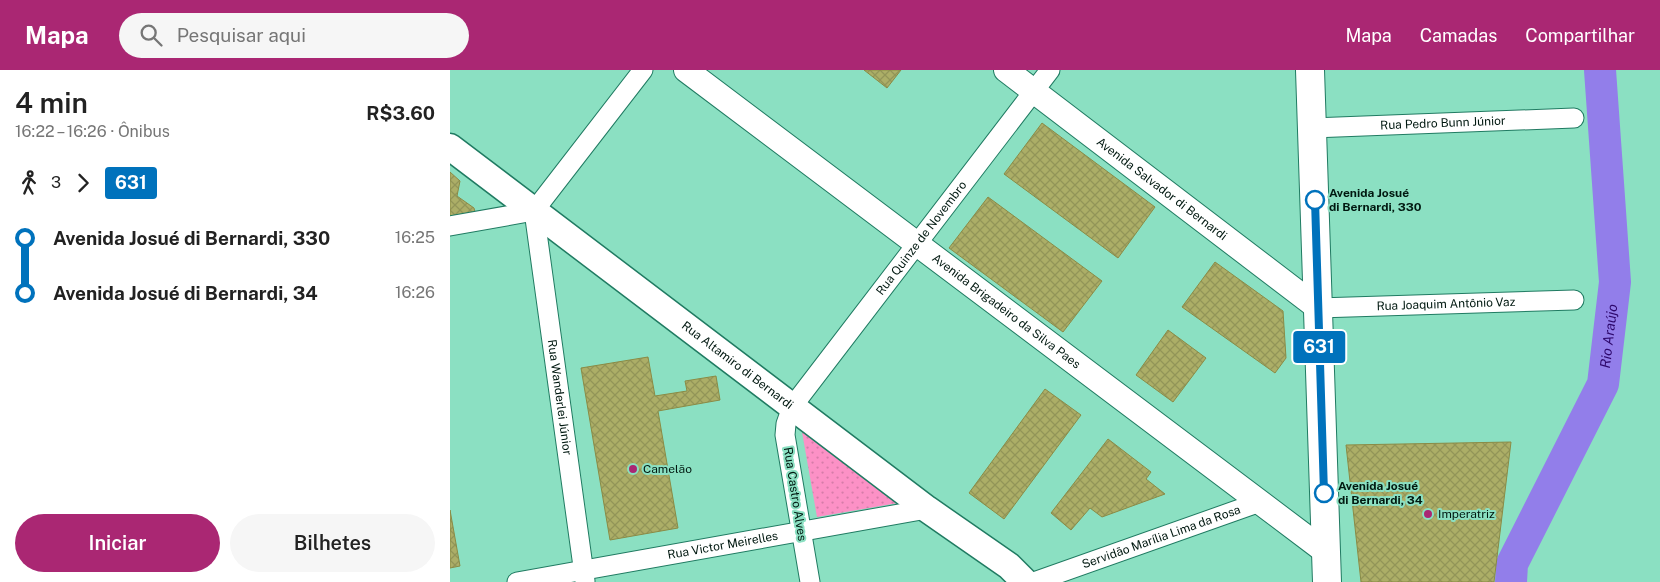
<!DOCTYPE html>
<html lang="pt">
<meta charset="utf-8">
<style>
body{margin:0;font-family:"Public Sans",sans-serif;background:#f6f6f6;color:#222;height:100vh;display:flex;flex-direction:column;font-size:19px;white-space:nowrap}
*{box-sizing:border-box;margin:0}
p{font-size:16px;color:#767676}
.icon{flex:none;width:28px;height:28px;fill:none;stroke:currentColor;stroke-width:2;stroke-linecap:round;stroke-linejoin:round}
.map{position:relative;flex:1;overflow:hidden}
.side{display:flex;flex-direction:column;background:#fff;width:450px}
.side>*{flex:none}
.badge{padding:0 10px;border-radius:4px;font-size:18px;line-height:32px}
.map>.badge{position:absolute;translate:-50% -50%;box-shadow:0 0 0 2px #fff}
.legs{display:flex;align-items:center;gap:8px;height:55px;padding:0 15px;font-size:16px}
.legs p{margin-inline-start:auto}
.head{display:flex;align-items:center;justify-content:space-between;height:85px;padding:0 15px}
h1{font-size:28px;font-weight:600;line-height:38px}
.button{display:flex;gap:10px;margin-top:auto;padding:10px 15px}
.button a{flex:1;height:58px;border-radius:30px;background:#aa2773;color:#fff;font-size:20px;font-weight:600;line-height:58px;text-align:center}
.button a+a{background:#f6f6f6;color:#222}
ul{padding:0 15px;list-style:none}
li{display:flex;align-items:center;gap:18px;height:55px;font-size:19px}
li i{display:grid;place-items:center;width:8px;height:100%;margin:0 6px;background:currentColor}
li i::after{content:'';width:12px;height:12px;margin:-6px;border:4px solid;border-radius:50%;background:#fff}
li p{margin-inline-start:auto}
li:first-child i{background:linear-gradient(#0000 50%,currentColor 0)}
li:last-child i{background:linear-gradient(currentColor 50%,#0000 0)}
header{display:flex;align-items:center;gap:30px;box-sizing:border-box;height:70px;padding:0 25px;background:#aa2773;color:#fff}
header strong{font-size:24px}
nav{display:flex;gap:28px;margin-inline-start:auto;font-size:18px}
.search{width:350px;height:45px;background:#f6f6f6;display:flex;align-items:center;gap:12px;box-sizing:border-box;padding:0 18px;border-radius:28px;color:#767676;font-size:19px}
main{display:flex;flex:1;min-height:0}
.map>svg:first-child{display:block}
.park{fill:url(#park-dots)}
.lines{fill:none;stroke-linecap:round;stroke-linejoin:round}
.river{stroke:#927eea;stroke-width:32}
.building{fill:url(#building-cross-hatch);stroke:#8a8b45}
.minor-casing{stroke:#207b62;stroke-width:21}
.tertiary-casing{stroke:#207b62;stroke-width:26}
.secondary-casing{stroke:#207b62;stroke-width:29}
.primary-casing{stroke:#207b62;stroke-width:30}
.minor{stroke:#fff;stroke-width:19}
.tertiary{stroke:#fff;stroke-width:24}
.secondary{stroke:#fff;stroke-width:26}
.primary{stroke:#fff;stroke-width:28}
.line-1-casing{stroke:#fff;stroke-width:11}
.line-1{stroke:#0072bc;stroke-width:8}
.stop-1-dot{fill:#fff;stroke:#0072bc;stroke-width:2.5}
.poi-dot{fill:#aa2773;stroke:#8be0c2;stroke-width:2}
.labels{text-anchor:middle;stroke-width:4;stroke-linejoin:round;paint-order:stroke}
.street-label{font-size:12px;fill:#001810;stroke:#8be0c2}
.stop-label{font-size:12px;font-weight:bold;fill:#001810;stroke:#8be0c2;text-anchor:start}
.poi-label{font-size:12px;fill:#001810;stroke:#8be0c2;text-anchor:start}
.water-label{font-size:14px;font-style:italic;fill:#2e086c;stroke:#8be0c2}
</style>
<header>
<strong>Mapa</strong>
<div class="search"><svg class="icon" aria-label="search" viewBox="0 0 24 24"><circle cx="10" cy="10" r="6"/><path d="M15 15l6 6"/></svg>Pesquisar aqui</div>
<nav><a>Mapa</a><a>Camadas</a><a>Compartilhar</a></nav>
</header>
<main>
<section class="side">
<div class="head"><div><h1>4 min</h1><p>16:22 – 16:26 · Ônibus</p></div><b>R$3.60</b></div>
<div class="legs"><svg class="icon" aria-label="walk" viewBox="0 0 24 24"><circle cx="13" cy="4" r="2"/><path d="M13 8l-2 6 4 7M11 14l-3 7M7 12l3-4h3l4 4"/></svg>3<svg class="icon" aria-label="forward" viewBox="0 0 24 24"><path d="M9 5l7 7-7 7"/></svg><b class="badge" style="background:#0072bc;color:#fff">631</b></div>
<ul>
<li><i style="color:#0072bc"></i><b>Avenida Josué di Bernardi, 330</b><p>16:25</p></li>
<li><i style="color:#0072bc"></i><b>Avenida Josué di Bernardi, 34</b><p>16:26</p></li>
</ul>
<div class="button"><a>Iniciar</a><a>Bilhetes</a></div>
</section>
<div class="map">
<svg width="1210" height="512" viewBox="0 0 1210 512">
<defs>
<pattern id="park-dots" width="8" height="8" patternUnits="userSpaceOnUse" patternTransform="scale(1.25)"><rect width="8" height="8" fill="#fc91c6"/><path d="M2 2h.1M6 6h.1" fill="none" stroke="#d67ca9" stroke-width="1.8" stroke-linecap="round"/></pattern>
<pattern id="building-cross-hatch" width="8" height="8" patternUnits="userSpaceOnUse" patternTransform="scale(1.25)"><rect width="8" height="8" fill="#acae67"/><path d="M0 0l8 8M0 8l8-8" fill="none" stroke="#929558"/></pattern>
</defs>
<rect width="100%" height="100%" fill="#8be0c2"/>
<!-- park -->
<polygon class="park" points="352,362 448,433 367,447"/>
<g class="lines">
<!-- river -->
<path class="river" id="s1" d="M1061,512L1062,494L1153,314L1165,212L1150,0"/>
</g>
<!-- building -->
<g class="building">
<polygon points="414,0 451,0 437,18"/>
<polygon points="592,53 705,137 668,188 554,104"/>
<polygon points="0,102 10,111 7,126 24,138 26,146 0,150"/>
<polygon points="538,127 652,211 613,262 499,178"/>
<polygon points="765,192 833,241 836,288 825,303 732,237"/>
<polygon points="718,260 756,288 723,332 686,305"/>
<polygon points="198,287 205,326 237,321 235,311 266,306 270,330 208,341 228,458 160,470 131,298"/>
<polygon points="595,319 631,345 554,449 519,423"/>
<polygon points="658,369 701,402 696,409 715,424 652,447 640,438 621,460 601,443"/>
<polygon points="1061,372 1044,512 911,512 896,375"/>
<polygon points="0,440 10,496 0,498"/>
</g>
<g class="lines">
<!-- minor casing -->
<g class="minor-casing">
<g id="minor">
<path id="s2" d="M862,58L1124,48"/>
<path id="s3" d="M84,141L135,511"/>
<polyline points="84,141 193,0"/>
<polyline points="0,156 84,141"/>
<path id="s4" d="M868,238L1124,230"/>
<path id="s5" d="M67,512L477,439"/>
<path id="s6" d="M360,512L335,365L336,354L342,337L600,0"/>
<path id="s7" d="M584,512L810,432"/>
</g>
</g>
<!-- tertiary casing -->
<g class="tertiary-casing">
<g id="tertiary">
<path id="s8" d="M236,0L876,482"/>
<path id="s9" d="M556,0L868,238"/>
</g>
</g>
<!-- secondary casing -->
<g class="secondary-casing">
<g id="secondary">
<path id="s10" d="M0,77L477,439L559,496L575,512"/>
</g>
</g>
<!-- primary casing -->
<g class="primary-casing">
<polyline id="primary" points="860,0 877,512"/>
</g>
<!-- minor -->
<use href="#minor" class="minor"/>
<!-- tertiary -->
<use href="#tertiary" class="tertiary"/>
<!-- secondary -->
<use href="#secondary" class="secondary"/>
<!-- primary -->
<use href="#primary" class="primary"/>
</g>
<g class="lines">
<!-- line-1 casing -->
<g class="line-1-casing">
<polyline id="line-1" points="865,130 874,423"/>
</g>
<!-- line-1 -->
<use href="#line-1" class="line-1"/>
</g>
<!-- markers -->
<g class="stop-1-dot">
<circle cx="865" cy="130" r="9"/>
<circle cx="874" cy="423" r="9"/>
</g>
<g class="poi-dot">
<circle cx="183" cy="399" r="5"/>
<circle cx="978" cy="444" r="5"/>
</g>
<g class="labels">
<!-- street labels -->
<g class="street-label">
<text dy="4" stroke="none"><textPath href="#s2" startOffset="131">Rua Pedro Bunn Júnior</textPath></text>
<text dy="4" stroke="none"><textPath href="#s9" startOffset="196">Avenida Salvador di Bernardi</textPath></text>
<text dy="4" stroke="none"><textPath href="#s6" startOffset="391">Rua Quinze de Novembro</textPath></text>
<text dy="4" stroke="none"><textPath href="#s4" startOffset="128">Rua Joaquim Antônio Vaz</textPath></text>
<text dy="4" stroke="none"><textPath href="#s8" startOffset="401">Avenida Brigadeiro da Silva Paes</textPath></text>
<text dy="4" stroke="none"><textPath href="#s10" startOffset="361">Rua Altamiro di Bernardi</textPath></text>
<text dy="4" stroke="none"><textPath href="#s3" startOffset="188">Rua Wanderlei Júnior</textPath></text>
<text transform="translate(345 424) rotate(81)" y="4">Rua Castro Alves</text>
<text dy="4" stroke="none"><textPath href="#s7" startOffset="135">Servidão Marília Lima da Rosa</textPath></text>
<text dy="4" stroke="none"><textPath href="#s5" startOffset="209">Rua Victor Meirelles</textPath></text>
</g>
<!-- stop labels -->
<g class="stop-label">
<text x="879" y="127">Avenida Josué<tspan x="879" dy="14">di Bernardi, 330</tspan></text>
<text x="888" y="420">Avenida Josué<tspan x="888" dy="14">di Bernardi, 34</tspan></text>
</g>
<!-- poi labels -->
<g class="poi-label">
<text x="193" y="403">Camelão</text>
<text x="988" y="448">Imperatriz</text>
</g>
<!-- water labels -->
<g class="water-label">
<text dy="5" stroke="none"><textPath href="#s1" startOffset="268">Rio Araújo</textPath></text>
</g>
</g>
</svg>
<b class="badge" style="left:869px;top:277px;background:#0072bc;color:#fff">631</b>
</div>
</main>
